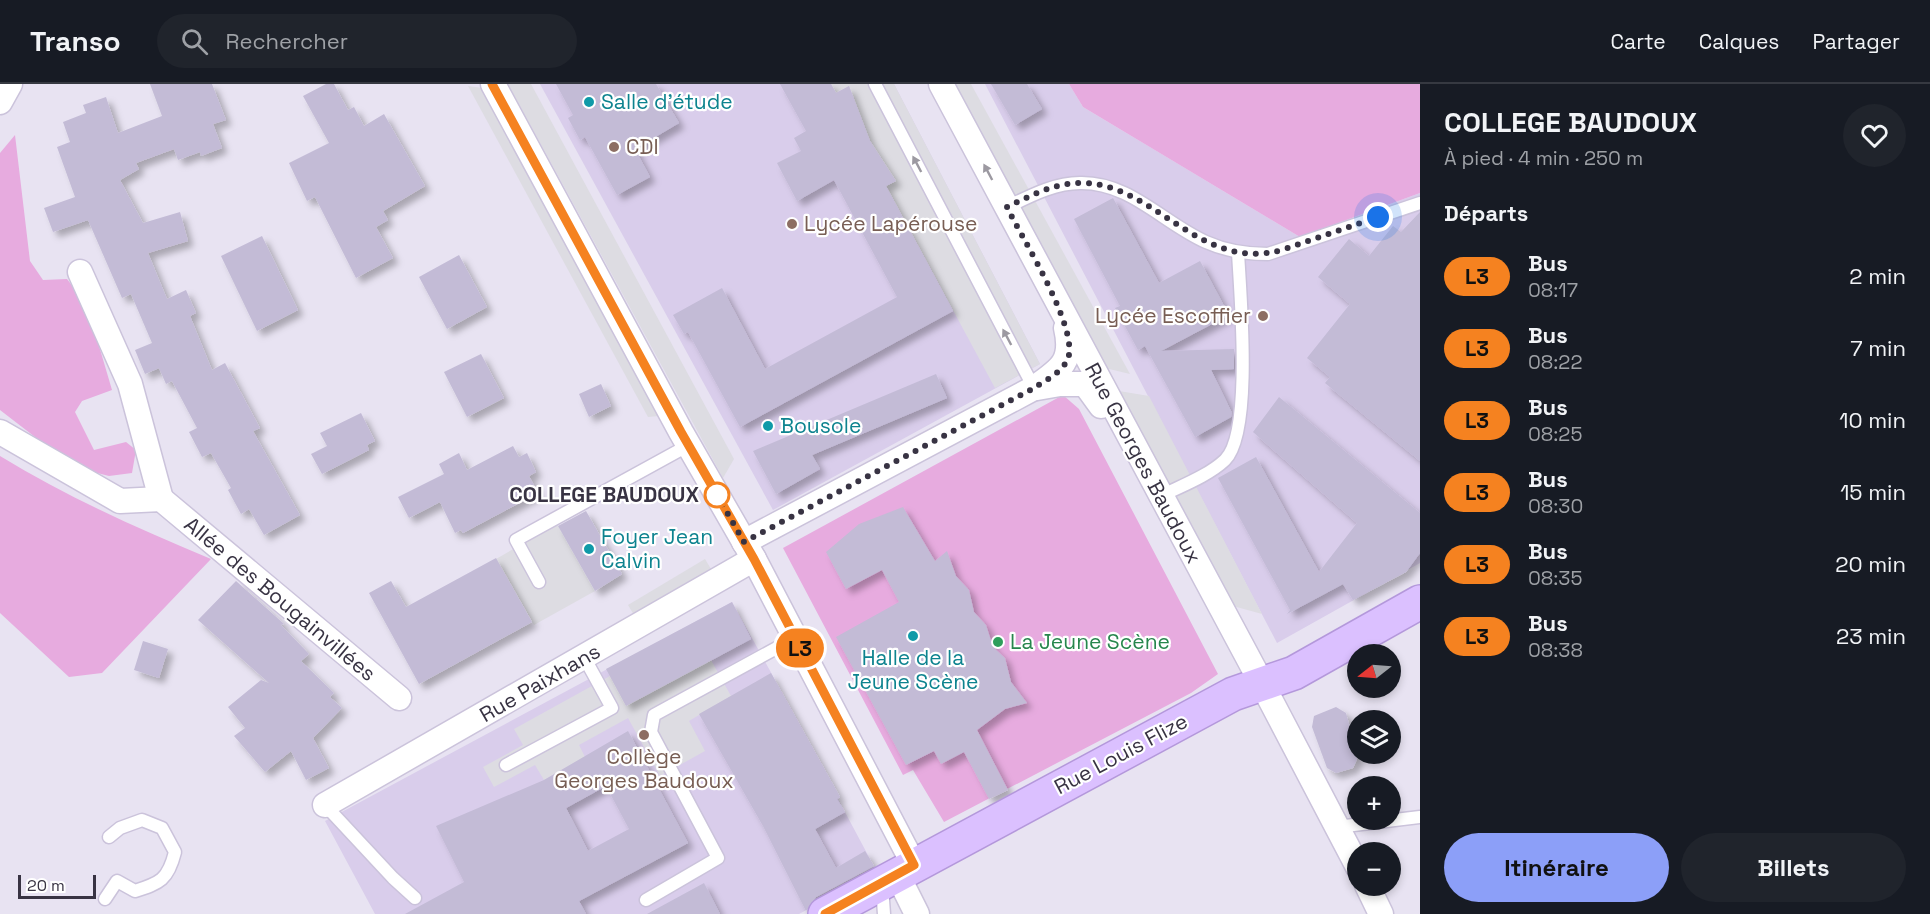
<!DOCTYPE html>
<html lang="fr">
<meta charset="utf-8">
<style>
body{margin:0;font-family:"Space Grotesk",sans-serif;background:#20242c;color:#f1f3f6;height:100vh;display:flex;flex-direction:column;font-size:22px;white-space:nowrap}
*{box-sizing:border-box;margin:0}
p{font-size:20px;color:#9ea1a6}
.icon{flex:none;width:33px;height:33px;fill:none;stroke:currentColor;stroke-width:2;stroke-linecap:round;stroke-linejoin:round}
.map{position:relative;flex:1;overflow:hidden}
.side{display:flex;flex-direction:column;background:#171b24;width:510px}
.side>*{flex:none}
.badge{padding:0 12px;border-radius:20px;font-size:21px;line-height:39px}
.needle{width:39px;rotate:253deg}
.tools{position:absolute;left:1347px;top:560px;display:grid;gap:12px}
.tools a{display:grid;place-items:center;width:54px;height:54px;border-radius:50%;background:#171b24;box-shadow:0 3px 9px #0003;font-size:30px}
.scale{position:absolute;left:18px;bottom:15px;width:78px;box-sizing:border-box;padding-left:6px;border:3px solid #383343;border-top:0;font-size:16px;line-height:21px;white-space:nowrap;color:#383343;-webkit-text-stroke:4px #fff;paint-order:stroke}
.you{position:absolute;width:30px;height:30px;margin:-15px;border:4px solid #fff;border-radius:50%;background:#1a73e8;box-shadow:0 0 0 9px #1a73e833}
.map>.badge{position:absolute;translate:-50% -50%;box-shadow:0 0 0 3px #fff}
h2{padding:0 24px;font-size:22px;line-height:54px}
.round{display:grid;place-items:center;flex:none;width:63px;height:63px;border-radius:32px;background:#20242c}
.head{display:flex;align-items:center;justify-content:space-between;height:102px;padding:0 24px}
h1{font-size:28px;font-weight:800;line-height:45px}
.action{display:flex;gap:12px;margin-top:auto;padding:12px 24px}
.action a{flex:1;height:69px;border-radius:36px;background:#8c9ff8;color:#111;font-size:24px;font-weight:800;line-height:69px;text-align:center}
.action a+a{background:#20242c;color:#f1f3f6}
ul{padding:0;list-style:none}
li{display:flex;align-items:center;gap:18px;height:72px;padding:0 24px}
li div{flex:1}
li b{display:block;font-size:22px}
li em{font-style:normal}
li .badge{min-width:66px;font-weight:700;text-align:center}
header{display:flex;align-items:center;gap:36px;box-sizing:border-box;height:84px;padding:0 30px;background:#171b24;border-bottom:2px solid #363941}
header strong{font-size:28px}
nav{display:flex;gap:33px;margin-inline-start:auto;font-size:21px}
.search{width:420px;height:54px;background:#20242c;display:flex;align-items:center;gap:15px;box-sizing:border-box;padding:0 21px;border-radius:33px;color:#9ea1a6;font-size:22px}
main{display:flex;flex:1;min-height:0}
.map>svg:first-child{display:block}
.education{fill:#d9cdeb}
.green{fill:#e7abdf}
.parking{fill:#dddce2}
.building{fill:#c3bbd6;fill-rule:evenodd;filter:url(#shadow)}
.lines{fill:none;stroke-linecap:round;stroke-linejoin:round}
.lane-casing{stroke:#cbc3db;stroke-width:15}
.street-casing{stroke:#cbc3db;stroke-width:27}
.secondary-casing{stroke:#b498db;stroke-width:36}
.lane{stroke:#fff;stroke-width:12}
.street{stroke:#fff;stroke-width:24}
.secondary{stroke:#dbc0ff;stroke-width:33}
.oneway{fill:#9c99a1}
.line-casing{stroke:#fff;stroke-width:14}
.line{stroke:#f58220;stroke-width:9}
.walk{stroke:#383343;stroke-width:6;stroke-dasharray:0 10.8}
.culture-dot{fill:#0f9aa8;stroke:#fff;stroke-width:2}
.education-dot{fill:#8d6e63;stroke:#fff;stroke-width:2}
.stop-dot{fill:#fff;stroke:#f58220;stroke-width:3}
.leisure-dot{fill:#2e9e5b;stroke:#fff;stroke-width:2}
.labels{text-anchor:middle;stroke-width:4.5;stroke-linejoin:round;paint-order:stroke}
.culture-label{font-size:21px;fill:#0d838f;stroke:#fff;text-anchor:start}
.education-label{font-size:21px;fill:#785e54;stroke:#fff;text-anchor:start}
.street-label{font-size:21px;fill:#383343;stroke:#fff}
.stop-label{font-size:21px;font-weight:bold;fill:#383343;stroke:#fff;text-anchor:end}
.leisure-label{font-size:21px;fill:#27864d;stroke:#fff;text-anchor:start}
</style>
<header>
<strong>Transo</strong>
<div class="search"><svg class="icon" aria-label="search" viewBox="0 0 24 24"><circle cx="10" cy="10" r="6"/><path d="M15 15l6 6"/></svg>Rechercher</div>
<nav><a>Carte</a><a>Calques</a><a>Partager</a></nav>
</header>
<main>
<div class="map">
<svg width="1420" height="830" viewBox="0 0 1420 830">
<defs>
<filter id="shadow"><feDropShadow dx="5.5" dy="5.5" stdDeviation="3" flood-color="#0004"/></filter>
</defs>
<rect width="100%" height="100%" fill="#e8e3f2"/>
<!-- education -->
<g class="education">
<polygon points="540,0 894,0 1040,280 773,426"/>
<polygon points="985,0 1069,0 1083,23 1300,153 1420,109 1420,479 1277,559"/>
<polygon points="732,518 840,713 838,715 877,788 799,830 375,830 325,737"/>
</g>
<!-- green -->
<g class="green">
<polygon points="1069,0 1420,0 1420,109 1300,153 1083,23"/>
<polygon points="15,51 30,177 43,196 67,195 87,221 112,306 82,317 75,328 94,366 126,358 136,366 132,389 109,392 74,383 0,326 0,69"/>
<polygon points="1063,311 1079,325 1218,590 1191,609 944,738 913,686 903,691 783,464"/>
<path d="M0,372C67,413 139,445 211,475L102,589L69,593L0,529Z"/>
</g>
<!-- parking -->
<g class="parking">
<polygon points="508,0 531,0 734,375 723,394"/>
<polygon points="831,0 894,0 1040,280 995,304 886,102 895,97 870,57 849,2 836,9"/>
<polygon points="950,0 971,0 1130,290 1105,284"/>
<polygon points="468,2 490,5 670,331 648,333"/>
<polygon points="1119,307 1149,312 1262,530 1233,522"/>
<polygon points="557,440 595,507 534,541 496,475"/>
<polygon points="705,475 714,490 637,536 628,521"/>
<polygon points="711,576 731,612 689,637 705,667 660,692 628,634 579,661 585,673 544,696 535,681 494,703 483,683 523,661 514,645 610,592"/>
</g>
<!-- building -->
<g class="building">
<polygon points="150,0 212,0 226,36 213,40 222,64 201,72 200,68 178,76 174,65 136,79 139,85 120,96 143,139 180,128 188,157 148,169 167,215 186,206 196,229 190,232 212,286 225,279 260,344 253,347 300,431 264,451 249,425 241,430 228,406 231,404 211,369 202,373 189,348 197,344 172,297 166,300 159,284 145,290 135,266 152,259 131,210 122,214 88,136 53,148 44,124 75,113 57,63 70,58 63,38 86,29 83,21 106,13 118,49 162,32"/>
<polygon points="326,0 334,0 348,26 354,23 364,42 384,30 425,102 383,127 388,136 376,143 393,174 356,194 315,113 307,117 289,79 329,59 303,12"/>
<polygon points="556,0 656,0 679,39 635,65 650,93 617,111 585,53 580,56 568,34 573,31"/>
<polygon points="780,0 831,0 836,9 849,2 870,57 896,97 886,102 953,227 740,343 688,248 684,250 673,231 722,204 765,285 897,213 834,96 797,117 777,79 801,67 794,54 806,47"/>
<polygon points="991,0 1027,0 1042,25 1015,41"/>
<polygon points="1113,114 1159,199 1200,177 1229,231 1161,267 1234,265 1234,285 1211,286 1232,329 1231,333 1195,353 1145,262 1138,266 1115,224 1120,222 1074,135"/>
<polygon points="1420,128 1420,377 1325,299 1330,293 1307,274 1350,220 1318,193 1349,155 1369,172 1393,142 1401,148"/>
<polygon points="262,152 298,226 257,247 221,172"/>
<polygon points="459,171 487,223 447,245 419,193"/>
<polygon points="481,270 504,314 467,333 444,288"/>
<polygon points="936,290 947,314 812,371 820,385 776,410 753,367"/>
<polygon points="601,300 611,322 589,333 579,310"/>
<polygon points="1279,313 1420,429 1420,469 1406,488 1353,516 1343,500 1287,530 1290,526 1218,394 1256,373 1319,488 1357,439 1253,348"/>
<polygon points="361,329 375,357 367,361 369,366 322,390 311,370 327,362 320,349"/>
<polygon points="513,362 519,373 527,369 536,388 529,392 538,409 463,449 461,446 455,449 440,418 409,434 398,413 444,390 439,380 459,369 467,386"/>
<polygon points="903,423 935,477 947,467 956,492 969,506 974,528 986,541 993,563 1005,574 1011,598 1027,619 1005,625 977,646 1008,706 989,715 964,668 941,680 934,667 906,681 836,553 899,518 882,486 846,505 826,468 859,440"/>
<polygon points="586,427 622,490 595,507 558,442"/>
<polygon points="496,474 532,538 419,600 369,509 391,497 406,523"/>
<polygon points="236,497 284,540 281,541 309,570 301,577 334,609 330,613 342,624 313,654 329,684 306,696 291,667 265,688 234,652 245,644 228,623 261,596 269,599 198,536"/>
<polygon points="732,518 751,555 626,622 606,585"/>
<polygon points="143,557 168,565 159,594 134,586"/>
<polygon points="771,589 840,713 837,715 845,728 815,745 836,784 865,767 874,782 816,813 806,827 763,742 699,630"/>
<polygon points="1336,623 1346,629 1358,673 1353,684 1336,689 1327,684 1312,643 1314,632"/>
<path d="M628,647L688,759L579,817L586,830H405L464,798L436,742L544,696ZM606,702L629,745L588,767L566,724Z"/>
<polygon points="704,799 720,830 647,830"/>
</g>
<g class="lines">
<!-- lane casing -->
<g class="lane-casing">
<g id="lane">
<polyline points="875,0 1034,304"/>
<path d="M1007,123C1030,112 1054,99 1080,99C1130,98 1163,139 1206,158C1226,167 1246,170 1268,170L1420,119"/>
<path d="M1161,412C1181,402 1208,392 1225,376C1253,349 1240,209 1238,168"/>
<polyline points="539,498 516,456 689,361"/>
<polyline points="506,681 612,624 584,573"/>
<polyline points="325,721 393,794 415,814"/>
<polyline points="1337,743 1420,733"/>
<polyline points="882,803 884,830"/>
<path d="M105,815L117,797L135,807C160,799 168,796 175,768L162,744L142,736L120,744L109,753"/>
<polyline points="646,816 718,774 651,648 654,631 795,554"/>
</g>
</g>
<!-- street casing -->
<g class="street-casing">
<g id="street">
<polyline points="493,0 681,348 754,475 914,781"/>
<polyline points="941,0 1261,598 1358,783"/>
<polyline points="0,18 10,0"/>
<polyline points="80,188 130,300 161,415"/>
<polyline points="1037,304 1060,300 1085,300 1101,322"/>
<polyline points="0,348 120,417 161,415 399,614"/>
<path d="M744,458L1034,304C1060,286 1074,278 1066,244"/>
<polyline points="325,721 754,475"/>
<polyline points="897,790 917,830"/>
<polyline points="1367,801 1381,830"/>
</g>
</g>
<!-- secondary casing -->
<g class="secondary-casing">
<polyline id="secondary" points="825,830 1233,610 1294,589 1420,518"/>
</g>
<!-- lane -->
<use href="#lane" class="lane"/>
<!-- street -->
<use href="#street" class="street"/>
<!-- secondary -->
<use href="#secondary" class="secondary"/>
</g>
<!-- one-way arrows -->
<defs><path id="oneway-solid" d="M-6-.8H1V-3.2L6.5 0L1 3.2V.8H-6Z" transform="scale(1.5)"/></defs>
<g class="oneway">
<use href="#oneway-solid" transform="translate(917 80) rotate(-118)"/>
<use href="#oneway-solid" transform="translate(988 88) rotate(-118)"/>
<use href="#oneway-solid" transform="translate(1007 253) rotate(-118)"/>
</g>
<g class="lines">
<!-- line casing -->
<g class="line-casing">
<polyline id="line" points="492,0 681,348 754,475 911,775 914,781 825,830"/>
</g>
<!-- line -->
<use href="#line" class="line"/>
<!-- walk -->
<path class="walk" d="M717,411L744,458L1034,304C1045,297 1060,289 1067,277C1082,248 1021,153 1007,123C1030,112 1054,99 1080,99C1155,98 1198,189 1282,166L1378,133"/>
</g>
<!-- markers -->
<g class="culture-dot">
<circle cx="589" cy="18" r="6"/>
<circle cx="768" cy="342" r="6"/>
<circle cx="589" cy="465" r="6"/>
<circle cx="913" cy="552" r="6"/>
</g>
<g class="education-dot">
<circle cx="614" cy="63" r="6"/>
<circle cx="792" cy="140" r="6"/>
<circle cx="1263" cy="232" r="6"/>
<circle cx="644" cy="651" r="6"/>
</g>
<circle class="stop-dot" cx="717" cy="411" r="12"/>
<circle class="leisure-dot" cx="998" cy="558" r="6"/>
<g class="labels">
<!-- culture labels -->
<g class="culture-label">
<text x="601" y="25">Salle d'étude</text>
<text x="780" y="349">Bousole</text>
<text x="601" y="460">Foyer Jean<tspan x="601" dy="24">Calvin</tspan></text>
<text x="913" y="581" text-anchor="middle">Halle de la<tspan x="913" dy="24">Jeune Scène</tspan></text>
</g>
<!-- education labels -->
<g class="education-label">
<text x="626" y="70">CDI</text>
<text x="804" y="147">Lycée Lapérouse</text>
<text x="1251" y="239" text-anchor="end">Lycée Escoffier</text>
<text x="644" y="680" text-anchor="middle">Collège<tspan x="644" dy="24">Georges Baudoux</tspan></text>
</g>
<!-- street labels -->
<g class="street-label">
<text transform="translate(1143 379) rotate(62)" y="7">Rue Georges Baudoux</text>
<text transform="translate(280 515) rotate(40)" y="7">Allée des Bougainvillées</text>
<text transform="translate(540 599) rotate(-30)" y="7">Rue Paixhans</text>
<text transform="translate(1121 670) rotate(-28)" y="7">Rue Louis Flize</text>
</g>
<!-- stop labels -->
<g class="stop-label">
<text x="699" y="418">COLLEGE BAUDOUX</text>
</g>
<!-- leisure labels -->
<g class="leisure-label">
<text x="1010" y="565">La Jeune Scène</text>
</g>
</g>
</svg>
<div class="tools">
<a><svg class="needle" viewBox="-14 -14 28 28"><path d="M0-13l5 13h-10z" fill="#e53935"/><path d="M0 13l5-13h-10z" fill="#9ea1a6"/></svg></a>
<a><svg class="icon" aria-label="layers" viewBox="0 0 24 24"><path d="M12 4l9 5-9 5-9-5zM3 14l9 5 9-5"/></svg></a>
<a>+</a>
<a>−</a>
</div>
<div class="scale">20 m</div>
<div class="you" style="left:1378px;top:133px"></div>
<b class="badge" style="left:800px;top:564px;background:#f58220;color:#111">L3</b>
</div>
<section class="side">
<div class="head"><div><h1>COLLEGE BAUDOUX</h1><p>À pied · 4 min · 250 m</p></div><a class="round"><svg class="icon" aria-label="heart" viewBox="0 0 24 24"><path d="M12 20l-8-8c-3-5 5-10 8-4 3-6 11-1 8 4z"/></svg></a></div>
<h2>Départs</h2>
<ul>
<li><span class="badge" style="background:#f58220;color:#111">L3</span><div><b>Bus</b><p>08:17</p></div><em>2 min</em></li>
<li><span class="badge" style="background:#f58220;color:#111">L3</span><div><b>Bus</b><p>08:22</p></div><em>7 min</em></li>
<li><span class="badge" style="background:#f58220;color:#111">L3</span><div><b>Bus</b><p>08:25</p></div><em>10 min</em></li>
<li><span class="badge" style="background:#f58220;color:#111">L3</span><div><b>Bus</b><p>08:30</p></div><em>15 min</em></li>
<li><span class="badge" style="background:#f58220;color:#111">L3</span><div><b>Bus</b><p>08:35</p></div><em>20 min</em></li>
<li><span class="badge" style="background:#f58220;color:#111">L3</span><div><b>Bus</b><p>08:38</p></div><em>23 min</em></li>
</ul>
<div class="action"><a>Itinéraire</a><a>Billets</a></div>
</section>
</main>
